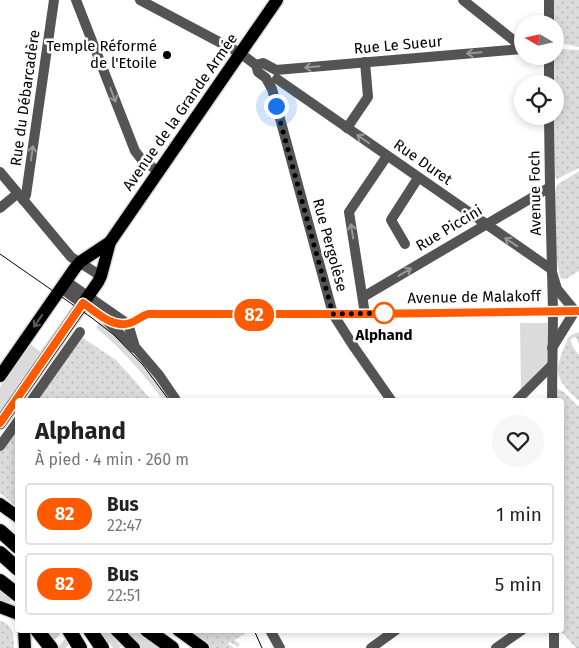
<!DOCTYPE html>
<html lang="fr">
<meta charset="utf-8">
<style>
body{margin:0;font-family:"Fira Sans",sans-serif;background:#f6f6f6;color:#222;height:100vh;display:flex;flex-direction:column;font-size:19px;white-space:nowrap}
*{box-sizing:border-box;margin:0}
p{font-size:16px;color:#767676}
.icon{flex:none;width:28px;height:28px;fill:none;stroke:currentColor;stroke-width:2;stroke-linecap:round;stroke-linejoin:round}
.map{position:relative;flex:1;overflow:hidden}
.side{position:absolute;left:15px;top:398px;width:549px;height:235px;display:flex;flex-direction:column;background:#fff;border-radius:5px;box-shadow:0 2px 8px #0003}
.side>*{flex:none}
.badge{padding:0 10px;border-radius:16px;font-size:18px;line-height:32px}
.needle{width:32px;rotate:279deg}
.controls{position:absolute;left:514px;top:15px;display:grid;gap:10px}
.controls a{display:grid;place-items:center;width:50px;height:50px;border-radius:50%;background:#fff;box-shadow:0 2px 8px #0003;font-size:25px}
.you{position:absolute;width:25px;height:25px;margin:-12px;border:4px solid #fff;border-radius:50%;background:#1a73e8;box-shadow:0 0 0 8px #1a73e833}
.map>.badge{position:absolute;translate:-50% -50%;box-shadow:0 0 0 2px #fff}
.round{display:grid;place-items:center;flex:none;width:52px;height:52px;border-radius:26px;background:#f6f6f6}
.overview{display:flex;align-items:center;justify-content:space-between;height:85px;padding:0 20px}
h1{font-size:24px;font-weight:700;line-height:38px}
ul{padding:0;list-style:none}
li{display:flex;align-items:center;gap:15px;height:62px;margin:0 10px 8px;padding:0 10px;border:2px solid #e0e0e0;border-radius:5px}
li div{flex:1}
li b{display:block;font-size:19px}
li em{font-style:normal}
li .badge{min-width:55px;font-weight:700;text-align:center}
.map>svg:first-child{display:block}
.grass{fill:#dbdbdb}
.park{fill:url(#park-dots)}
.lines{fill:none;stroke-linecap:round;stroke-linejoin:round}
.highway-tunnel{stroke:#d9d9d9;stroke-width:14;stroke-dasharray:14 7;stroke-linecap:butt}
.major-casing{stroke:#dbdbdb;stroke-width:15}
.highway-casing{stroke:#dbdbdb;stroke-width:16}
.minor{stroke:#545454;stroke-width:10}
.major{stroke:#000;stroke-width:12}
.highway{stroke:#000;stroke-width:14}
.tram{stroke:#000;stroke-width:1}
.oneway{stroke:#989898}
.oneway2{stroke:#595959}
.line-casing{stroke:#fff;stroke-width:11}
.line{stroke:#ff5a00;stroke-width:8}
.walk{stroke:#000;stroke-width:5;stroke-dasharray:0 9}
.poi-dot{fill:#000;stroke:#fff;stroke-width:2}
.stop-dot{fill:#fff;stroke:#ff5a00;stroke-width:2.5}
.labels{text-anchor:middle;stroke-width:5;stroke-linejoin:round;paint-order:stroke}
.street-label{font-size:15px;fill:#000;stroke:#fff}
.poi-label{font-size:15px;fill:#000;stroke:#fff;text-anchor:end}
.stop-label{font-size:15px;font-weight:bold;fill:#000;stroke:#fff}
</style>
<div class="map">
<svg width="579" height="648" viewBox="0 0 579 648">
<defs>
<pattern id="park-dots" width="8" height="8" patternUnits="userSpaceOnUse" patternTransform="scale(1.25)"><rect width="8" height="8" fill="#dbdbdb"/><path d="M2 2h.1M6 6h.1" fill="none" stroke="#bababa" stroke-width="1.8" stroke-linecap="round"/></pattern>
</defs>
<rect width="100%" height="100%" fill="#fff"/>
<!-- grass -->
<g class="grass">
<path d="M101,320L134,351L173,400H163C143,373 122,349 96,328Z"/>
<polygon points="547,323 547,362 521,389 520,323"/>
<polygon points="30,344 42,353 0,413 0,387"/>
<polygon points="101,630 139,630 163,648 126,648 117,636 119,648 113,648"/>
</g>
<!-- park -->
<g class="park">
<polygon points="553,0 579,0 579,47 555,42"/>
<polygon points="559,49 579,50 579,168 557,179 555,176 554,56 555,56 555,51"/>
<polygon points="579,171 579,271 566,279 562,279 560,277 556,258 555,192 557,185"/>
<path d="M579,332V344L576,337L570,339L574,349L579,355V401C552,376 554,371 568,338L571,335Z"/>
<polygon points="80,336 116,360 136,382 151,400 35,400"/>
<polygon points="557,388 565,393 579,407 579,648 576,648 560,630 561,630 561,400 556,400"/>
<polygon points="17,425 17,507 0,493 0,450"/>
<path d="M0,621C13,624 14,636 14,648H0Z"/>
<polygon points="185,630 243,630 245,634 234,640 240,644 238,647 230,642 228,644 234,648 210,648"/>
</g>
<g class="lines">
<!-- highway-tunnel -->
<g class="highway-tunnel">
<polyline points="0,591 18,606"/>
<polyline points="45,630 66,648"/>
<polyline points="104,630 119,648"/>
</g>
<!-- major casing -->
<g class="major-casing">
<g id="major">
<polyline points="0,376 75,268 80,262 110,242"/>
<polyline points="0,423 98,282 101,276 110,242 277,0"/>
<polyline points="0,504 18,517"/>
<polyline points="0,607 18,614"/>
<polyline points="24,630 25,648"/>
<polyline points="116,630 134,648"/>
<polyline points="178,630 203,648"/>
</g>
</g>
<!-- highway casing -->
<g class="highway-casing">
<g id="highway">
<polyline points="0,531 18,547"/>
<polyline points="0,553 18,569"/>
<polyline points="0,581 18,595"/>
<polyline points="37,630 51,648"/>
<polyline points="69,630 80,648"/>
<polyline points="90,630 102,648"/>
<polyline points="147,630 172,648"/>
</g>
</g>
<!-- minor -->
<g class="minor">
<polyline points="76,0 135,151 142,160 158,171"/>
<polyline points="140,0 240,53 256,65 258,72 266,78 272,89 333,314 354,347 391,400"/>
<polyline points="463,0 522,47"/>
<polyline points="549,0 549,24"/>
<polyline points="549,56 549,84"/>
<polyline points="256,65 263,63 276,70"/>
<polyline points="276,70 522,49"/>
<polyline points="277,79 551,269 557,289 575,311 552,348"/>
<polyline points="549,116 550,187 553,311 552,400"/>
<polyline points="347,128 368,97 365,62"/>
<polyline points="0,172 71,257 101,276"/>
<polyline points="23,200 26,195 54,0"/>
<polyline points="0,208 17,194"/>
<polyline points="405,244 391,220 418,178"/>
<polyline points="66,281 128,324 135,347 159,375 176,400"/>
<path d="M61,288C76,298 109,327 127,324C135,323 140,316 148,314H365L579,311"/>
<polyline points="363,297 550,187"/>
<polyline points="365,314 349,212 387,156"/>
<polyline points="107,321 134,348"/>
<polyline points="32,400 80,332"/>
<polyline points="517,400 551,366"/>
<polyline points="0,446 18,421"/>
<polyline points="270,630 280,648"/>
<polyline points="554,630 554,648"/>
<polyline points="371,648 396,630"/>
<polyline points="496,648 522,630"/>
</g>
<!-- major -->
<use href="#major" class="major"/>
<!-- highway -->
<use href="#highway" class="highway"/>
<!-- tram -->
<g class="tram">
<polyline points="0,254 92,318 114,335 143,365 169,400"/>
<polyline points="254,630 262,648"/>
</g>
</g>
<!-- one-way arrows -->
<defs><path id="oneway-shaft" d="M-6 0H5M1.5-3L5.5 0L1.5 3" fill="none" stroke-width="1.6" stroke-linecap="round" stroke-linejoin="round" transform="scale(1.25)"/></defs>
<g class="oneway">
<use href="#oneway-shaft" transform="translate(474 53) rotate(175)"/>
<use href="#oneway-shaft" transform="translate(312 67) rotate(175)"/>
<use href="#oneway-shaft" transform="translate(113 95) rotate(69)"/>
<use href="#oneway-shaft" transform="translate(363 139) rotate(-145)"/>
<use href="#oneway-shaft" transform="translate(32 153) rotate(-82)"/>
<use href="#oneway-shaft" transform="translate(352 231) rotate(-99)"/>
<use href="#oneway-shaft" transform="translate(511 242) rotate(-146)"/>
<use href="#oneway-shaft" transform="translate(405 272) rotate(-31)"/>
</g>
<use class="oneway2" href="#oneway-shaft" transform="translate(38 321) rotate(125)"/>
<g class="lines">
<!-- line casing -->
<g class="line-casing">
<path id="line" d="M0,423L83,303C96,312 113,329 130,323C137,321 141,316 148,314H365L579,311"/>
</g>
<!-- line -->
<use href="#line" class="line"/>
<!-- walk -->
<polyline class="walk" points="276,106 333,314 384,313"/>
</g>
<!-- markers -->
<circle class="poi-dot" cx="167" cy="55" r="5"/>
<circle class="stop-dot" cx="384" cy="313" r="10"/>
<g class="labels">
<!-- street labels -->
<g class="street-label">
<text transform="translate(398 45) rotate(-5)" y="5">Rue Le Sueur</text>
<text transform="translate(25 98) rotate(-82)" y="5">Rue du Débarcadère</text>
<text transform="translate(180 112) rotate(-55)" y="5">Avenue de la Grande Armée</text>
<text transform="translate(423 162) rotate(35)" y="5">Rue Duret</text>
<text transform="translate(535 193) rotate(-91)" y="5">Avenue Foch</text>
<text transform="translate(449 228) rotate(-31)" y="5">Rue Piccini</text>
<text transform="translate(330 245) rotate(75)" y="5">Rue Pergolèse</text>
<text transform="translate(474 297) rotate(-1)" y="5">Avenue de Malakoff</text>
</g>
<!-- poi labels -->
<g class="poi-label">
<text x="157" y="51">Temple Réformé<tspan x="157" dy="17">de l'Etoile</tspan></text>
</g>
<!-- stop labels -->
<g class="stop-label">
<text x="384" y="340">Alphand</text>
</g>
</g>
</svg>
<div class="controls">
<a><svg class="needle" viewBox="-14 -14 28 28"><path d="M0-13l5 13h-10z" fill="#e53935"/><path d="M0 13l5-13h-10z" fill="#767676"/></svg></a>
<a><svg class="icon" aria-label="locate" viewBox="0 0 24 24"><circle cx="12" cy="12" r="6"/><path d="M12 2v4M12 18v4M2 12h4M18 12h4"/></svg></a>
</div>
<div class="you" style="left:276px;top:106px"></div>
<b class="badge" style="left:254px;top:315px;background:#ff5a00;color:#fff">82</b>
<section class="side">
<div class="overview"><div><h1>Alphand</h1><p>À pied · 4 min · 260 m</p></div><a class="round"><svg class="icon" aria-label="heart" viewBox="0 0 24 24"><path d="M12 20l-8-8c-3-5 5-10 8-4 3-6 11-1 8 4z"/></svg></a></div>
<ul>
<li><span class="badge" style="background:#ff5a00;color:#fff">82</span><div><b>Bus</b><p>22:47</p></div><em>1 min</em></li>
<li><span class="badge" style="background:#ff5a00;color:#fff">82</span><div><b>Bus</b><p>22:51</p></div><em>5 min</em></li>
</ul>
</section>
</div>
